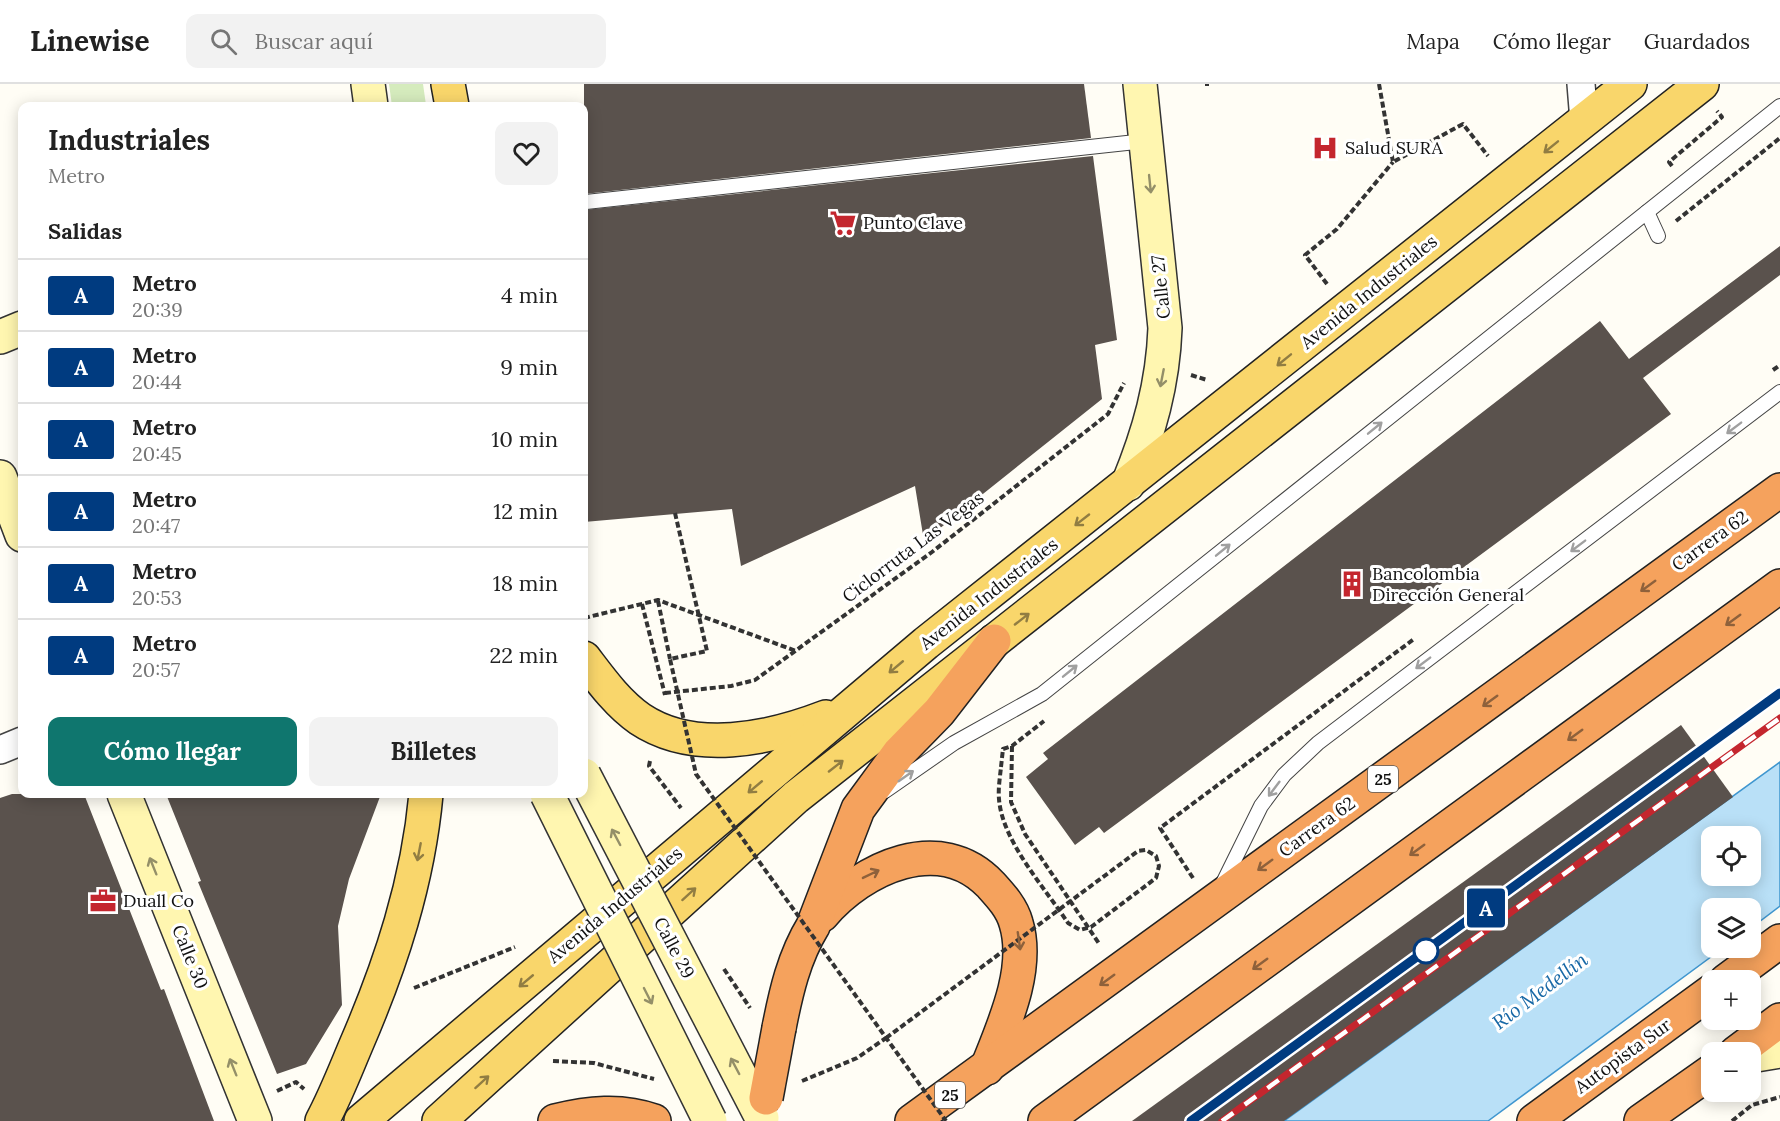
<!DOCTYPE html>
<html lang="es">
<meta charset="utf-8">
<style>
body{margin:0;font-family:Lora,serif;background:#f2f2f2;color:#222;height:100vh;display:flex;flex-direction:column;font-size:22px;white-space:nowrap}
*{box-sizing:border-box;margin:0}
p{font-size:20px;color:#767676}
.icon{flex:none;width:33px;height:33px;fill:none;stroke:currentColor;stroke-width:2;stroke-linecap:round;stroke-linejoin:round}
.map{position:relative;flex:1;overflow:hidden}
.side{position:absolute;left:18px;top:18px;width:570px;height:696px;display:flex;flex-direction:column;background:#fff;border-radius:12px;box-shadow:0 3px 15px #0003}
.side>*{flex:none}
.badge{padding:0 12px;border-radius:4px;font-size:21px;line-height:39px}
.controls{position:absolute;left:1701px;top:742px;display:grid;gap:12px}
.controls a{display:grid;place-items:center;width:60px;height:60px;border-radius:12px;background:#fff;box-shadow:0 3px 15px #0003;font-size:30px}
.map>.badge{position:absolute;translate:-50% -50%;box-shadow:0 0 0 3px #fff}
h2{padding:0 30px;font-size:22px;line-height:54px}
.round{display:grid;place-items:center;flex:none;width:63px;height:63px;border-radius:12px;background:#f2f2f2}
.summary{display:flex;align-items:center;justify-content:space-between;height:102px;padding:0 30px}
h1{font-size:28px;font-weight:700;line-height:45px}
.cta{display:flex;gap:12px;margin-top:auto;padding:12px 30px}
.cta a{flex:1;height:69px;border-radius:12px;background:#0f766e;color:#fff;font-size:24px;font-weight:700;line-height:69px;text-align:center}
.cta a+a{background:#f2f2f2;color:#222}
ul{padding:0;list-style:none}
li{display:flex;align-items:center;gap:18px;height:72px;padding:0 30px;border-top:2px solid #e0e0e0}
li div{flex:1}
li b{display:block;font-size:22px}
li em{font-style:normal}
li .badge{min-width:66px;font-weight:700;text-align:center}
header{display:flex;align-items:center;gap:36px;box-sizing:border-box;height:84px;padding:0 30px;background:#fff;border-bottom:2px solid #e0e0e0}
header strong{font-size:28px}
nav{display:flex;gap:33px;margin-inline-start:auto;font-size:21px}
.search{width:420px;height:54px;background:#f2f2f2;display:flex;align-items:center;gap:15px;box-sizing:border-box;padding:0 21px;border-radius:12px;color:#767676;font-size:22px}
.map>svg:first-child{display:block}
.green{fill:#d5ebbd}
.water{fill:#b9e0f7;stroke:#3f96cf;stroke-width:1.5;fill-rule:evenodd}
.building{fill:#5a524d}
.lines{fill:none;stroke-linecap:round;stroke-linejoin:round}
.lane-casing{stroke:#444;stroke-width:16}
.street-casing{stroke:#444;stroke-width:30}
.secondary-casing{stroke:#333;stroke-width:36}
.primary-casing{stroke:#222;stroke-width:36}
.highway-casing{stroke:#222;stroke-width:36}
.path{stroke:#333;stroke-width:4;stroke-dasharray:6 3;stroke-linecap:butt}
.lane{stroke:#fff;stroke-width:14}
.street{stroke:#fff;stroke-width:27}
.secondary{stroke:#fff6b0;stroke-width:33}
.primary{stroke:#f9d66b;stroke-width:33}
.highway{stroke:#f5a25d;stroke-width:33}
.rail-casing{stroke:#c4262e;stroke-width:7}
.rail{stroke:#fff;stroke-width:4.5;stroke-dasharray:14;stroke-linecap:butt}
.secondary-bridge-casing{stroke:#333;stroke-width:36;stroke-linecap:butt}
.highway-bridge-casing{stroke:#222;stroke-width:36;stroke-linecap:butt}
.path-bridge{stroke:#333;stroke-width:4;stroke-dasharray:6 3;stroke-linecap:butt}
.secondary-bridge{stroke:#fff6b0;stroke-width:33}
.highway-bridge{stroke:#f5a25d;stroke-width:33}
.oneway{stroke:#917d42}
.oneway2{stroke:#948f68}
.oneway3{stroke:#a0a0a0}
.oneway4{stroke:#8e613b}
.line-casing{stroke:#fff;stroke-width:14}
.line{stroke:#003b80;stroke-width:9}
.stop-dot{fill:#fff;stroke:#003b80;stroke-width:3}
.labels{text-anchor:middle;stroke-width:6;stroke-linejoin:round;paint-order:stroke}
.shield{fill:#fff;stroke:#585858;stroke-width:1.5}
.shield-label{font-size:16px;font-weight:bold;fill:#111}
.poi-label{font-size:18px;fill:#111;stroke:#fff;text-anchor:start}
.street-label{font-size:18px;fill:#111;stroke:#fff}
.water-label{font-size:20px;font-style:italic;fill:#1768a6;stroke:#fff}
</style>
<header>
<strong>Linewise</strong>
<div class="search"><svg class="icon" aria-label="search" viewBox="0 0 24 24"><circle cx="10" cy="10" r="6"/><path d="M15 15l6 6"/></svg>Buscar aquí</div>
<nav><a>Mapa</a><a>Cómo llegar</a><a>Guardados</a></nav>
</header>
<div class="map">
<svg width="1780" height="1037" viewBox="0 0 1780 1037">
<rect width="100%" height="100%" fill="#fffdf5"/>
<!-- green -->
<polygon class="green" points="389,0 423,0 426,21 392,22"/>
<!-- water -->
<path class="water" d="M1780,678V822L1751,844L1750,825H1712V864H1723L1488,1037H1284ZM1712,753H1750V792H1712Z"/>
<!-- building -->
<g class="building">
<polygon points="584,0 1084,0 1091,54 584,110"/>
<polygon points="1093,72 1117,256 1095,261 1102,315 924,457 915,402 741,482 732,425 584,438 584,126"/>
<polygon points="1780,162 1780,191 1643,294 1671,330 1104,749 1099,743 1075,761 1026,693 1048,675 1043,669 1600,237 1629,275"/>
<polygon points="1681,641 1733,713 1284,1037 1132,1037"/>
<polygon points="12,710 84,710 161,906 164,905 214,1037 0,1037 0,714"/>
<polygon points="166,710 381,710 349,795 338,842 342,921 306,980 277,990 198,798 201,797"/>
</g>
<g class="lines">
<!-- lane casing -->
<g class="lane-casing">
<g id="lane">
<polyline points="586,118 1145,57"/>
<polyline points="1647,128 1658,152"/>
<polyline points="885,707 954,659 1042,610 1780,22"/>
<polyline points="1222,801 1261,722 1284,691 1318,659 1780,308"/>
</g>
</g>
<!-- street casing -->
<g class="street-casing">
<g id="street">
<polyline points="1581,0 1584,37"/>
<polyline points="0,666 22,657"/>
</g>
</g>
<!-- secondary casing -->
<g class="secondary-casing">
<g id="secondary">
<polyline points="368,0 371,22"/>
<polyline points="0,253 22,244"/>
<polyline points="0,393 22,451"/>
<path d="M1128,400C1149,349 1163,300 1165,244L1140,0"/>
<polyline points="124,710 255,1037"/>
<polyline points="1750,972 1780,967"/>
</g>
</g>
<!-- primary casing -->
<g class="primary-casing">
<g id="primary">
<polyline points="448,0 452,22"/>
<path d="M584,574C600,595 617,619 640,635C694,671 769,655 826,633"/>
<path d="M322,1037C335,1013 345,987 356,961C391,880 418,798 426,710"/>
<polyline points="361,1037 926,559 1630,0"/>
<polyline points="439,1037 796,713 1702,0"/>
</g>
</g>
<!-- highway casing -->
<g class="highway-casing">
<g id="highway">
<path d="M822,831C862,784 940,747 991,801C1001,812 1012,824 1016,839C1030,885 1004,941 987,984"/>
<polyline points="1726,897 1780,857"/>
<path d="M779,944C786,908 794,873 813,842L858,725L899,669L939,628L994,557"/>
<polyline points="1736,969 1780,936"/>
<path d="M555,1037C588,1029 621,1025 654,1037"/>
<polyline points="912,1037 1780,406"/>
<polyline points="1045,1037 1780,502"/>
<polyline points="1534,1037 1712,907"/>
<polyline points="1641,1037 1712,987"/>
</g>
</g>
<!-- path -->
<g class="path">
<polyline points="1207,0 1207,2"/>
<polyline points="1379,0 1393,78 1463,40 1488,72"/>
<polyline points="1672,82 1669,78 1722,33 1717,27"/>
<polyline points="1676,137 1780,54"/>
<polyline points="1327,200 1305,171 1337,145 1393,78"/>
<polyline points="1773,286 1780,281"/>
<polyline points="1191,291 1207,296"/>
<polyline points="658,517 670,575"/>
<polyline points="642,520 665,611"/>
<polyline points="584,534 658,516 796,567"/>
<polyline points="665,609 731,602 755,596 932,468 1108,330 1124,299"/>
<polyline points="1012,662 1011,718 1025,750 1100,861"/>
<polyline points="650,677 649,682 681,724"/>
<polyline points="1001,683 1003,665 1012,662 1044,637"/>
<polyline points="1193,794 1160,744 1414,555"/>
<polyline points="724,885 750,924"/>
<polyline points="414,904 515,863"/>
<polyline points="553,977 594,979 654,995"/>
<polyline points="802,997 857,974 886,954"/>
<polyline points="277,1007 296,998 304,1005"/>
<polyline points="1732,1037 1752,1021 1780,1013"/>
</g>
<!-- lane -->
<use href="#lane" class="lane"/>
<!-- street -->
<use href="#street" class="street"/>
<!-- secondary -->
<use href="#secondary" class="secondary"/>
<!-- primary -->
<use href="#primary" class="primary"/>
<!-- highway -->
<use href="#highway" class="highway"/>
<!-- rail casing -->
<g class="rail-casing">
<g id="rail">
<polyline points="1191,1037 1780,609"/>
<polyline points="1222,1037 1780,634"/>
</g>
</g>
<!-- rail -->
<use href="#rail" class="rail"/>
<!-- secondary-bridge casing -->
<g class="secondary-bridge-casing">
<g id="secondary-bridge">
<polyline points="584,691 762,1034"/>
<polyline points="547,710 710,1037"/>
</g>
</g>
<!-- highway-bridge casing -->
<g class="highway-bridge-casing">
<polyline id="highway-bridge" points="766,1014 779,944"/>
</g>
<!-- path-bridge -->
<g class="path-bridge">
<polyline points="675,429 707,567 670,575 696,690 946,1037"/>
<path d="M886,954L1138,767L1146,766L1156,772L1159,782L1156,794L1091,843L1080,846L1068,839C1045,804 1002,757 999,715C998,705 1000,693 1001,683"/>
</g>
<!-- secondary-bridge -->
<use href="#secondary-bridge" class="secondary-bridge"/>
<!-- highway-bridge -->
<use href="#highway-bridge" class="highway-bridge"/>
</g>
<!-- one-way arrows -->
<defs><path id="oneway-shaft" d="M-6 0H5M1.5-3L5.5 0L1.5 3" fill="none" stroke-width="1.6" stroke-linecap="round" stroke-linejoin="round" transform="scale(1.5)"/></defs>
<g class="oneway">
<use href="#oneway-shaft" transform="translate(1551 63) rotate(141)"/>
<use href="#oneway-shaft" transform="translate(1284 276) rotate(141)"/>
<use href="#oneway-shaft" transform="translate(1082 436) rotate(142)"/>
<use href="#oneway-shaft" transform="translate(1022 535) rotate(-38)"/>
<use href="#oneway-shaft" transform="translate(896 583) rotate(140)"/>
<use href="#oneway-shaft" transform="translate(836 682) rotate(-38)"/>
<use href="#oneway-shaft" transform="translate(755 703) rotate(140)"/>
<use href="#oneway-shaft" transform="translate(419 768) rotate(101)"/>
<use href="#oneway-shaft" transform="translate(689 810) rotate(-42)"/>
<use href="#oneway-shaft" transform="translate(526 897) rotate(140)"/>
<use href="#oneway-shaft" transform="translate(482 998) rotate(-42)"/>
</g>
<g class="oneway2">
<use href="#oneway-shaft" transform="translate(1150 100) rotate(84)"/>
<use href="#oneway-shaft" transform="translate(1162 294) rotate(101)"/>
<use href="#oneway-shaft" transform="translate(616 753) rotate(-118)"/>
<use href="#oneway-shaft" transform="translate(153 782) rotate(-112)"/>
<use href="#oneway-shaft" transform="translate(648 912) rotate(63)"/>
<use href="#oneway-shaft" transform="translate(735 982) rotate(-118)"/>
<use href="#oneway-shaft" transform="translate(233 983) rotate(-112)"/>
</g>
<g class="oneway3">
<use href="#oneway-shaft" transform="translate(1375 344) rotate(-39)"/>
<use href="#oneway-shaft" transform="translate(1734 344) rotate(143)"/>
<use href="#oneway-shaft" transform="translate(1578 462) rotate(143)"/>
<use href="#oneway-shaft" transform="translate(1223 466) rotate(-39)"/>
<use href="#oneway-shaft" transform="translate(1423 579) rotate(143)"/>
<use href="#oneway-shaft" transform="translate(1070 587) rotate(-39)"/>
<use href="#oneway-shaft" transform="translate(906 692) rotate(-35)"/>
<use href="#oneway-shaft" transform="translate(1274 705) rotate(127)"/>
</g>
<g class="oneway4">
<use href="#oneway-shaft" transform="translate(1648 502) rotate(144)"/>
<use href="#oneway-shaft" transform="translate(1733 536) rotate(144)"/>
<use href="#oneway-shaft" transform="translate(1490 617) rotate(144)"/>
<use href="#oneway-shaft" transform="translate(1575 651) rotate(144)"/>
<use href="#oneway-shaft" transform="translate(1417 766) rotate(144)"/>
<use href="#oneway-shaft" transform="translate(1265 781) rotate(144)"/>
<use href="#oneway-shaft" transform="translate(871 790) rotate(-26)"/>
<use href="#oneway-shaft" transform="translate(1019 857) rotate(82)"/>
<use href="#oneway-shaft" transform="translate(1260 880) rotate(144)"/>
<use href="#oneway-shaft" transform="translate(1107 896) rotate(144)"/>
</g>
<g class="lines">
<!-- line casing -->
<g class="line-casing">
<polyline id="line" points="1191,1037 1780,609"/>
</g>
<!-- line -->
<use href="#line" class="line"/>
</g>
<!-- icons -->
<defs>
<g id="hospital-bare" transform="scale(2.07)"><path d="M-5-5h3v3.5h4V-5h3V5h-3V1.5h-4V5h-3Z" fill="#c4262e" stroke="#fff" stroke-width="2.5" paint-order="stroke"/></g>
<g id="supermarket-bare" transform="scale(2.07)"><path d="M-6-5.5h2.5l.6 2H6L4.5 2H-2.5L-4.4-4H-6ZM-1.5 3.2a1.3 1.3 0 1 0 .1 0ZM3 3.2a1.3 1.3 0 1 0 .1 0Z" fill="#c4262e" stroke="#fff" stroke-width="2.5" paint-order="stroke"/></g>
<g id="building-bare" transform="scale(2.07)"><path d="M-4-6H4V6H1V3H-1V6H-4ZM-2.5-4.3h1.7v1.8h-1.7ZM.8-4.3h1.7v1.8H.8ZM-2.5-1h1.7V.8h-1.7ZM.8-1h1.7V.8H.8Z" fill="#c4262e" stroke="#fff" stroke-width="2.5" paint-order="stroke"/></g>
<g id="office-bare" transform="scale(2.07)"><path d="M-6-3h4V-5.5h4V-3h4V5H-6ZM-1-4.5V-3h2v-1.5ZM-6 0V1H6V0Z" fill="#c4262e" stroke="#fff" stroke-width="2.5" paint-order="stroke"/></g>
</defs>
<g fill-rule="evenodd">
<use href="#hospital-bare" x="1325" y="64"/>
<use href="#supermarket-bare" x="843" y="139"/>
<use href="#building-bare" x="1352" y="500"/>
<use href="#office-bare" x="103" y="817"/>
</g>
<!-- markers -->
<circle class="stop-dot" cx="1426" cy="867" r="12"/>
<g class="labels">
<!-- shield labels -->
<g class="shield">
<rect x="1368" y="682" width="30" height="26" rx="4.5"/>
<rect x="935" y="998" width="30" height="26" rx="4.5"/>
</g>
<g class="shield-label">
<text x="1383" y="701">25</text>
<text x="950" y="1017">25</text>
</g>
<!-- poi labels -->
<g class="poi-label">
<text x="1345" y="70">Salud SURA</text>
<text x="863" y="145">Punto Clave</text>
<text x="1372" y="496">Bancolombia<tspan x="1372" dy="21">Dirección General</tspan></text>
<text x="123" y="823">Duall Co</text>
</g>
<!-- street labels -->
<g class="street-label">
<text transform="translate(1161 203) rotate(-96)" y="6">Calle 27</text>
<text transform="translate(1369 208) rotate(-39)" y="6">Avenida Industriales</text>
<text transform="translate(1710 457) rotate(-36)" y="6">Carrera 62</text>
<text transform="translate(913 463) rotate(-37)" y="6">Ciclorruta Las Vegas</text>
<text transform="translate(989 510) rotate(-38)" y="6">Avenida Industriales</text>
<text transform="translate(1317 743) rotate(-36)" y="6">Carrera 62</text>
<text transform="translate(615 821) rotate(-40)" y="6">Avenida Industriales</text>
<text transform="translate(674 864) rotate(62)" y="6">Calle 29</text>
<text transform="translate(190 873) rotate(68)" y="6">Calle 30</text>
<text transform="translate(1623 972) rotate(-36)" y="6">Autopista Sur</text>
</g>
<!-- water labels -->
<g class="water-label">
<text transform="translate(1540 907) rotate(-37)" y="7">Río Medellín</text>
</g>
</g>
</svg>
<div class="controls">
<a><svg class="icon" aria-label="locate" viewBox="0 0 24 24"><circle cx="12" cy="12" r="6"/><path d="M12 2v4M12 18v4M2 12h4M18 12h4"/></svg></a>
<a><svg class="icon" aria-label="layers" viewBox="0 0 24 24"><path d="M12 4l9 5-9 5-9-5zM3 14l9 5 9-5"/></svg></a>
<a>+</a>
<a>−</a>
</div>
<b class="badge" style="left:1486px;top:824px;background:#003b80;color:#fff">A</b>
<section class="side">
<div class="summary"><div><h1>Industriales</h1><p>Metro</p></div><a class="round"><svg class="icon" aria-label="heart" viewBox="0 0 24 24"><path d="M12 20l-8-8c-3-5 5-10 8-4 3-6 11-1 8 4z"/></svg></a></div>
<h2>Salidas</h2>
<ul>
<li><span class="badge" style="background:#003b80;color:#fff">A</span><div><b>Metro</b><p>20:39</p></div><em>4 min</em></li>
<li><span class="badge" style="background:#003b80;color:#fff">A</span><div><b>Metro</b><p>20:44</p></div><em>9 min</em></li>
<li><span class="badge" style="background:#003b80;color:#fff">A</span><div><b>Metro</b><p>20:45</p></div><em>10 min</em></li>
<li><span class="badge" style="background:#003b80;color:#fff">A</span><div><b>Metro</b><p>20:47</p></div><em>12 min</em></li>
<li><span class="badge" style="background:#003b80;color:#fff">A</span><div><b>Metro</b><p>20:53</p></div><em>18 min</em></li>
<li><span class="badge" style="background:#003b80;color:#fff">A</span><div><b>Metro</b><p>20:57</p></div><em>22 min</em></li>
</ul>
<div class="cta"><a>Cómo llegar</a><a>Billetes</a></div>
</section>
</div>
